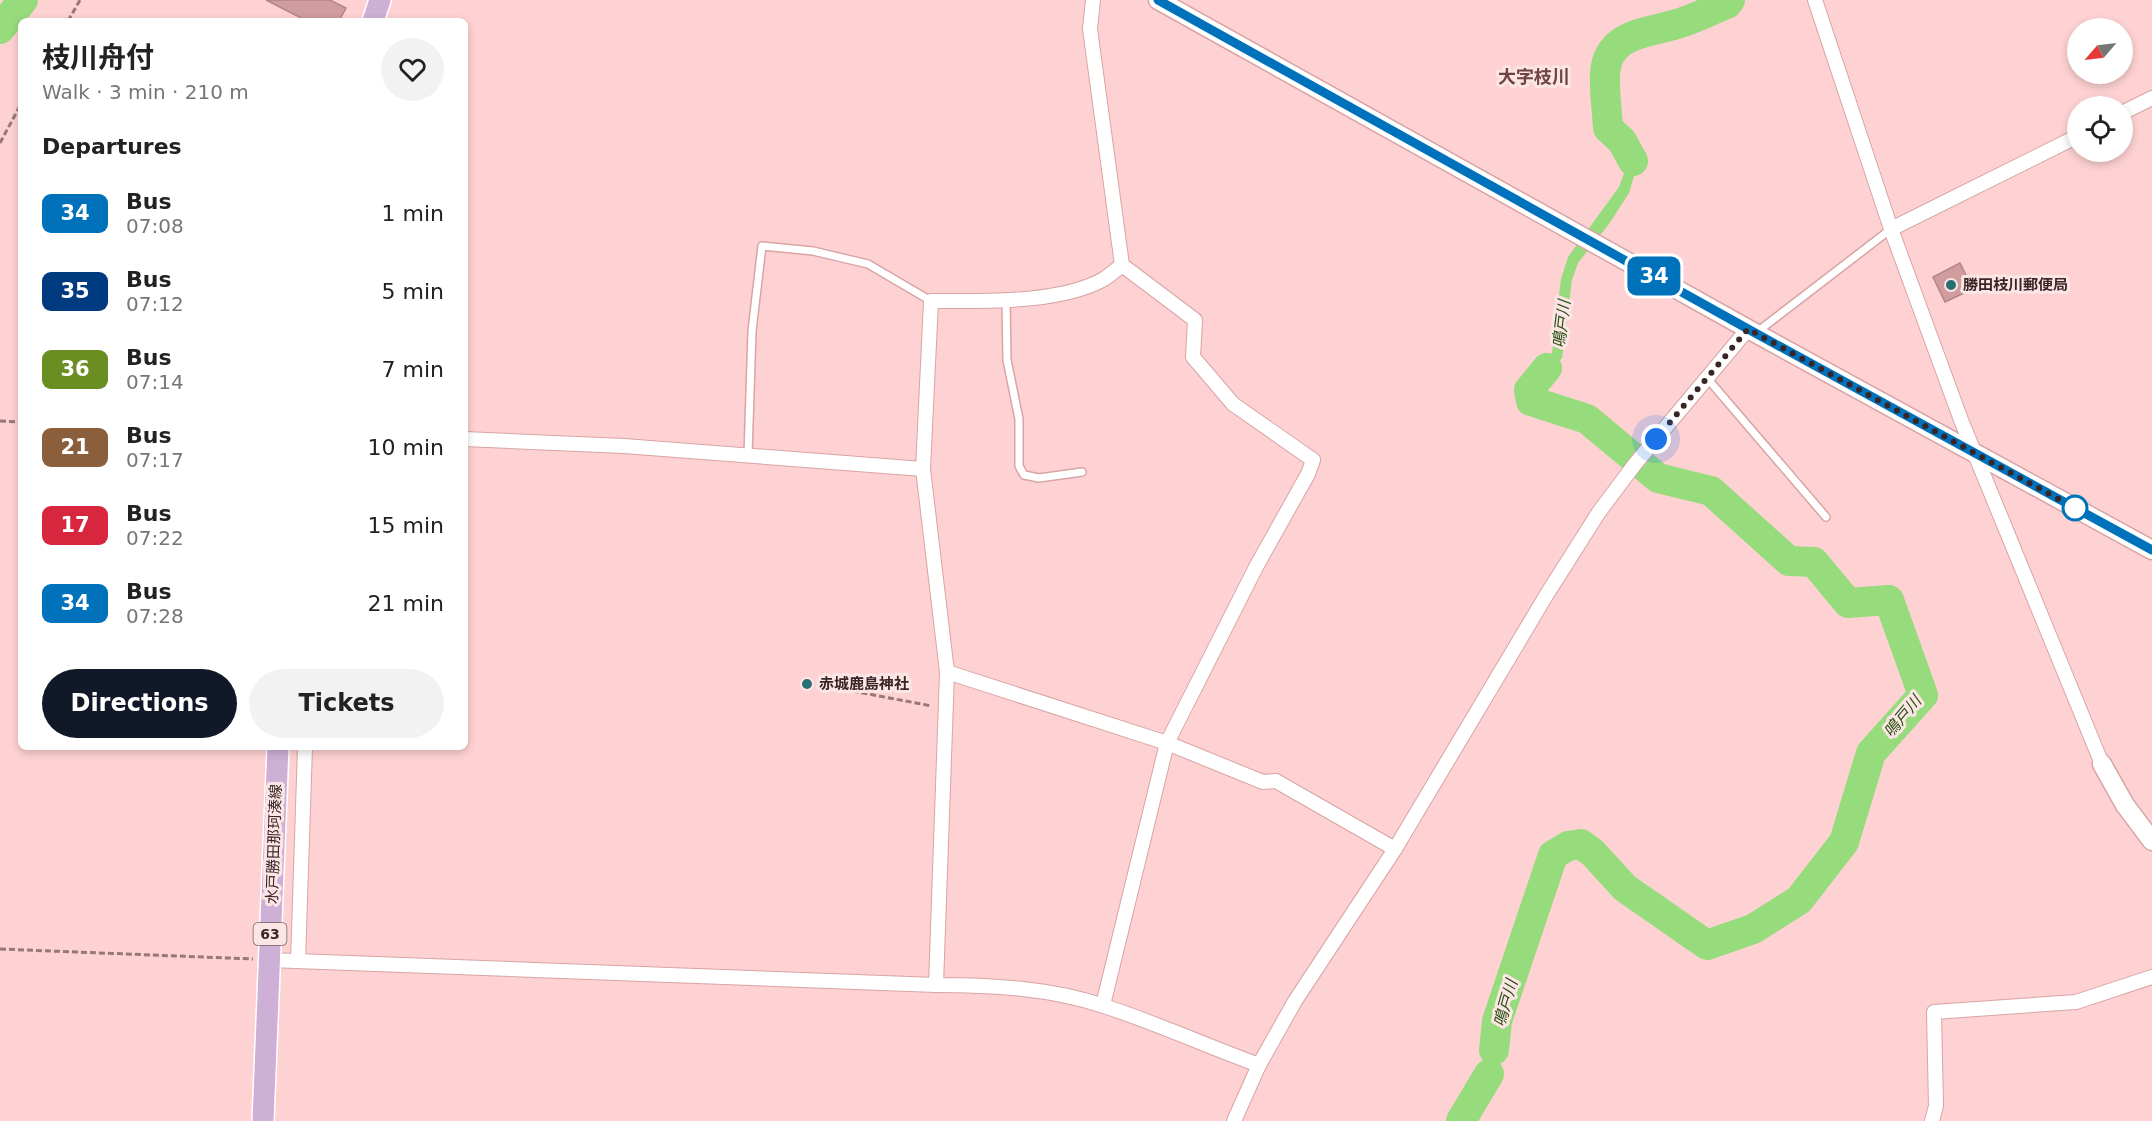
<!DOCTYPE html>
<meta charset="utf-8">
<style>
body{margin:0;font-family:"DejaVu Sans","Noto Sans JP",sans-serif;background:#f2f2f2;color:#222;height:100vh;display:flex;flex-direction:column;font-size:22px;white-space:nowrap}
*{box-sizing:border-box;margin:0}
p{font-size:20px;color:#767676}
.icon{flex:none;width:33px;height:33px;fill:none;stroke:currentColor;stroke-width:2;stroke-linecap:round;stroke-linejoin:round}
.map{position:relative;flex:1;overflow:hidden}
.drawer{position:absolute;left:18px;top:18px;width:450px;height:732px;display:flex;flex-direction:column;background:#fff;border-radius:9px;box-shadow:0 3px 9px #0003}
.drawer>*{flex:none}
.badge{padding:0 12px;border-radius:9px;font-size:21px;line-height:39px}
.needle{width:39px;rotate:242deg}
.tools{position:absolute;left:2067px;top:18px;display:grid;gap:12px}
.tools a{display:grid;place-items:center;width:66px;height:66px;border-radius:50%;background:#fff;box-shadow:0 3px 9px #0003;font-size:30px}
.you{position:absolute;width:30px;height:30px;margin:-15px;border:4px solid #fff;border-radius:50%;background:#1a73e8;box-shadow:0 0 0 9px #1a73e833}
.map>.badge{position:absolute;translate:-50% -50%;box-shadow:0 0 0 3px #fff}
h2{padding:0 24px;font-size:22px;line-height:54px}
.round{display:grid;place-items:center;flex:none;width:63px;height:63px;border-radius:32px;background:#f2f2f2}
.summary{display:flex;align-items:center;justify-content:space-between;height:102px;padding:0 24px}
h1{font-size:28px;font-weight:700;line-height:45px}
.button{display:flex;gap:12px;margin-top:auto;padding:12px 24px}
.button a{flex:1;height:69px;border-radius:36px;background:#111827;color:#fff;font-size:24px;font-weight:700;line-height:69px;text-align:center}
.button a+a{background:#f2f2f2;color:#222}
ul{padding:0;list-style:none}
li{display:flex;align-items:center;gap:18px;height:78px;padding:0 24px}
li div{flex:1}
li b{display:block;font-size:22px}
li em{font-style:normal}
li .badge{min-width:66px;font-weight:700;text-align:center}
.map>svg:first-child{display:block}
.water{fill:#96db7c}
.lines{fill:none;stroke-linecap:round;stroke-linejoin:round}
.river{stroke:#96db7c;stroke-width:30}
.building{fill:#d09c9d;stroke:#b68485;stroke-width:1.5}
.lane-casing{stroke:#d8a4a5;stroke-width:10}
.street-casing{stroke:#d8a4a5;stroke-width:16}
.secondary-casing{stroke:#d8a4a5;stroke-width:21}
.primary-casing{stroke:#fff;stroke-width:24}
.path{stroke:#977777;stroke-width:3;stroke-dasharray:6 3;stroke-linecap:butt}
.lane{stroke:#fff;stroke-width:7}
.street{stroke:#fff;stroke-width:14}
.secondary{stroke:#fff;stroke-width:18}
.primary{stroke:#ceb0d7;stroke-width:21}
.line-casing{stroke:#fff;stroke-width:14}
.line{stroke:#0072bc;stroke-width:9}
.walk{stroke:#3a2526;stroke-width:6;stroke-dasharray:0 10.8}
.poi-dot{fill:#257072;stroke:#fce5e5;stroke-width:2}
.stop-dot{fill:#fff;stroke:#0072bc;stroke-width:3}
.labels{text-anchor:middle;stroke-width:6;stroke-linejoin:round;paint-order:stroke}
.shield{fill:#fce5e5;stroke:#745f5f;stroke-width:1.5}
.shield-label{font-size:14px;font-weight:bold;fill:#3a2526}
.poi-label{font-size:15px;font-weight:bold;fill:#3a2526;stroke:#fce5e5;text-anchor:start}
.street-label{font-size:15px;fill:#3a2526;stroke:#fce5e5}
.water-label{font-size:16px;font-style:italic;fill:#234e0e;stroke:#fce5e5}
.quarter-label{font-size:18px;font-weight:bold;fill:#704445;stroke:#fce5e5}
</style>
<div class="map">
<svg width="2152" height="1121" viewBox="0 0 2152 1121">
<rect width="100%" height="100%" fill="#fed2d2"/>
<!-- water -->
<polygon class="water" points="1613,126 1626,138 1638,163 1629,193 1609,224 1578,263 1572,280 1562,358 1534,391 1535,398 1527,404 1523,389 1552,354 1561,279 1568,257 1619,187 1628,162 1618,143 1604,131"/>
<g class="lines">
<!-- river -->
<g class="river">
<polyline points="0,29 23,0"/>
<path d="M1633,161L1622,141L1608,128C1607,110 1604,90 1605,73C1608,31 1651,33 1680,23C1696,18 1711,10 1727,4L1730,0"/>
<polyline points="1494,1050 1497,1021 1553,855 1568,846 1581,844 1593,853 1625,888 1707,945 1753,929 1799,900 1844,842 1871,753 1923,695 1889,600 1848,603 1814,562 1789,561 1711,491 1658,478 1587,419 1531,401 1529,390 1547,368"/>
<polyline points="1461,1121 1489,1074"/>
</g>
</g>
<!-- building -->
<g class="building">
<polygon points="266,0 330,0 346,8 339,21 307,21"/>
<polygon points="1960,263 1973,289 1945,302 1933,277"/>
</g>
<g class="lines">
<!-- lane casing -->
<g class="lane-casing">
<g id="lane">
<polyline points="1006,301 1007,360 1019,419 1019,466 1024,475 1039,478 1082,472"/>
<polyline points="1757,332 1891,229"/>
<polyline points="1707,378 1826,517"/>
<polyline points="748,455 752,331 762,246 813,251 868,264 931,301"/>
</g>
</g>
<!-- street casing -->
<g class="street-casing">
<g id="street">
<polyline points="1093,0 1090,29 1122,265 1195,320 1193,357 1233,404 1313,460 1308,474 1256,567 1167,743 1103,1005"/>
<polyline points="1815,0 1891,229 1961,420 2102,764"/>
<polyline points="2122,113 2152,98"/>
<polyline points="1891,229 2078,136"/>
<polyline points="465,439 624,446 923,469"/>
<polyline points="947,672 1167,743 1263,782 1276,781 1395,849"/>
<path d="M269,960L936,985C992,985 1050,988 1104,1006C1156,1023 1207,1046 1259,1065"/>
<polyline points="298,961 305,747"/>
<path d="M936,985L947,672L923,469L931,301C981,301 1060,304 1104,279C1110,275 1116,270 1122,265"/>
<polyline points="1234,1121 1259,1065 1295,1001 1395,849 1547,594 1599,512 1635,464 1748,329"/>
<polyline points="1932,1121 1936,1106 1934,1012 2076,1002 2152,977"/>
</g>
</g>
<!-- secondary casing -->
<g class="secondary-casing">
<g id="secondary">
<polyline points="1158,0 1748,329 2152,550"/>
<polyline points="2102,764 2125,805 2152,841"/>
</g>
</g>
<!-- primary casing -->
<g class="primary-casing">
<g id="primary">
<polyline points="373,21 380,0"/>
<polyline points="263,1121 278,747"/>
</g>
</g>
<!-- path -->
<g class="path">
<polyline points="68,21 80,0"/>
<polyline points="0,143 21,104"/>
<polyline points="0,421 21,422"/>
<polyline points="826,686 932,706"/>
<polyline points="0,949 253,959"/>
</g>
<!-- lane -->
<use href="#lane" class="lane"/>
<!-- street -->
<use href="#street" class="street"/>
<!-- secondary -->
<use href="#secondary" class="secondary"/>
<!-- primary -->
<use href="#primary" class="primary"/>
</g>
<g class="lines">
<!-- line casing -->
<g class="line-casing">
<polyline id="line" points="1158,0 1748,329 2152,550"/>
</g>
<!-- line -->
<use href="#line" class="line"/>
<!-- walk -->
<polyline class="walk" points="1656,439 1748,329 2075,508"/>
</g>
<!-- markers -->
<g class="poi-dot">
<circle cx="1951" cy="285" r="6"/>
<circle cx="807" cy="684" r="6"/>
</g>
<circle class="stop-dot" cx="2075" cy="508" r="12"/>
<g class="labels">
<!-- shield labels -->
<rect class="shield" x="253.5" y="923" width="33" height="22" rx="4.5"/>
<g class="shield-label">
<text x="270" y="939">63</text>
</g>
<!-- poi labels -->
<g class="poi-label">
<text x="1963" y="290">勝田枝川郵便局</text>
<text x="819" y="689">赤城鹿島神社</text>
</g>
<!-- street labels -->
<g class="street-label">
<text transform="translate(274 844) rotate(-88)" y="5">水戸勝田那珂湊線</text>
</g>
<!-- water labels -->
<g class="water-label">
<text transform="translate(1561 324) rotate(-83)" y="6">鳴戸川</text>
<text transform="translate(1902 716) rotate(-50)" y="6">鳴戸川</text>
<text transform="translate(1505 1003) rotate(-74)" y="6">鳴戸川</text>
</g>
<!-- quarter labels -->
<g class="quarter-label">
<text x="1534" y="83">大字枝川</text>
</g>
</g>
</svg>
<div class="tools">
<a><svg class="needle" viewBox="-14 -14 28 28"><path d="M0-13l5 13h-10z" fill="#e53935"/><path d="M0 13l5-13h-10z" fill="#767676"/></svg></a>
<a><svg class="icon" aria-label="locate" viewBox="0 0 24 24"><circle cx="12" cy="12" r="6"/><path d="M12 2v4M12 18v4M2 12h4M18 12h4"/></svg></a>
</div>
<div class="you" style="left:1656px;top:439px"></div>
<b class="badge" style="left:1654px;top:276px;background:#0072bc;color:#fff">34</b>
<section class="drawer">
<div class="summary"><div><h1>枝川舟付</h1><p>Walk · 3 min · 210 m</p></div><a class="round"><svg class="icon" aria-label="heart" viewBox="0 0 24 24"><path d="M12 20l-8-8c-3-5 5-10 8-4 3-6 11-1 8 4z"/></svg></a></div>
<h2>Departures</h2>
<ul>
<li><span class="badge" style="background:#0072bc;color:#fff">34</span><div><b>Bus</b><p>07:08</p></div><em>1 min</em></li>
<li><span class="badge" style="background:#003b80;color:#fff">35</span><div><b>Bus</b><p>07:12</p></div><em>5 min</em></li>
<li><span class="badge" style="background:#6b8e23;color:#fff">36</span><div><b>Bus</b><p>07:14</p></div><em>7 min</em></li>
<li><span class="badge" style="background:#8b5e3c;color:#fff">21</span><div><b>Bus</b><p>07:17</p></div><em>10 min</em></li>
<li><span class="badge" style="background:#d7263d;color:#fff">17</span><div><b>Bus</b><p>07:22</p></div><em>15 min</em></li>
<li><span class="badge" style="background:#0072bc;color:#fff">34</span><div><b>Bus</b><p>07:28</p></div><em>21 min</em></li>
</ul>
<div class="button"><a>Directions</a><a>Tickets</a></div>
</section>
</div>
